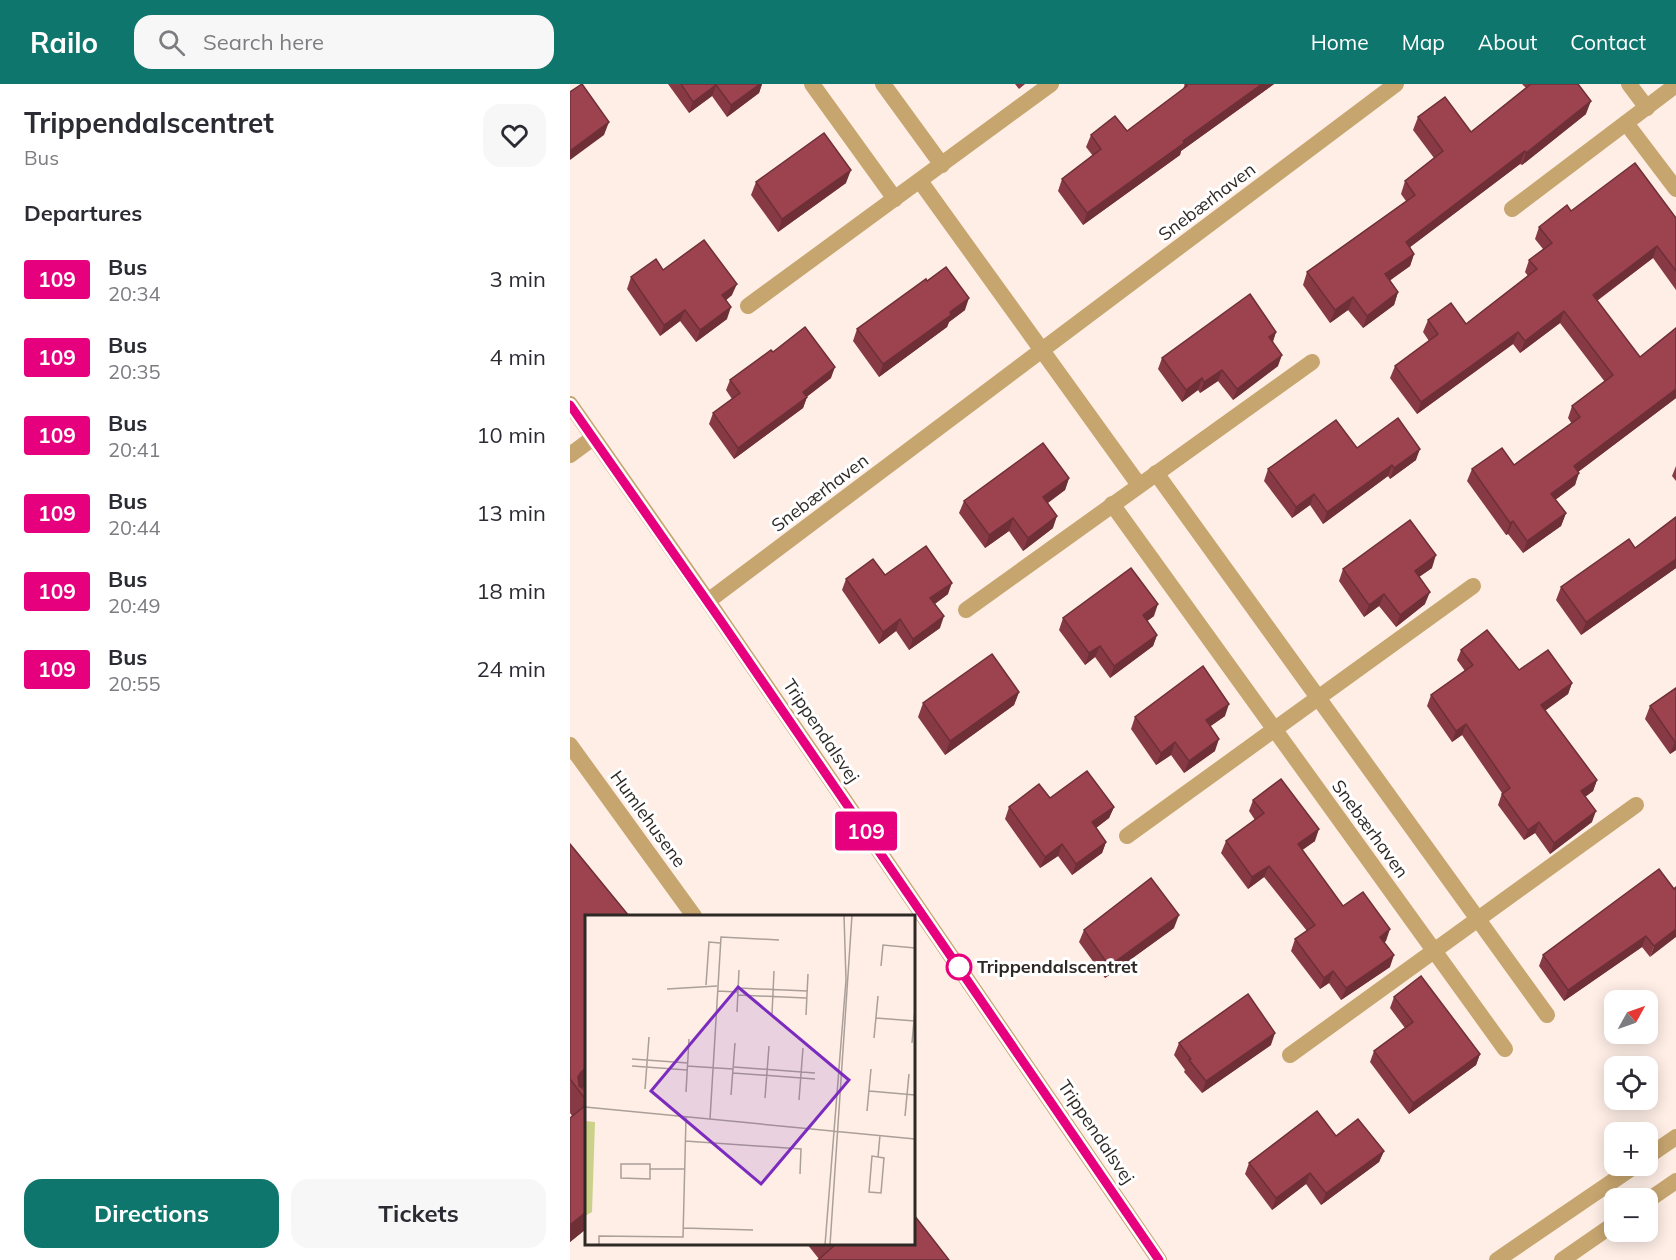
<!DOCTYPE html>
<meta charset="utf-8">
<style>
body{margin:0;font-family:Mulish,sans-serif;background:#f7f7f7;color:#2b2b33;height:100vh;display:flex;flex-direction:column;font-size:22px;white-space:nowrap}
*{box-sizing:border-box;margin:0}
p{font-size:20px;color:#7c7c81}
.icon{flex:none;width:33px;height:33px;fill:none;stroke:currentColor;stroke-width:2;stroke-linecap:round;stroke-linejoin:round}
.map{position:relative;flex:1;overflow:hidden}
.panel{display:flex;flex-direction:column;background:#fff;width:570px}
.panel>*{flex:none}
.badge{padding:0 12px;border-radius:4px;font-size:21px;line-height:39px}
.needle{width:39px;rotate:50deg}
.buttons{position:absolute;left:1034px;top:906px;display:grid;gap:12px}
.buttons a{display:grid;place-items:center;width:54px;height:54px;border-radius:12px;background:#fff;box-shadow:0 3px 15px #0003;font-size:30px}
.map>.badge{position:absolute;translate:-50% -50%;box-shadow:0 0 0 3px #fff}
h2{padding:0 24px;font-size:22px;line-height:54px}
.round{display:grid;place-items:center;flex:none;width:63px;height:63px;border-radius:18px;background:#f7f7f7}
.headline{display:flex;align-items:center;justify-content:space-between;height:102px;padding:0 24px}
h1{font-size:28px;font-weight:700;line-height:45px}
.button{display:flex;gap:12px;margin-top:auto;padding:12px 24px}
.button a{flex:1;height:69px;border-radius:18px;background:#0f766e;color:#fff;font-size:24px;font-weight:700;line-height:69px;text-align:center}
.button a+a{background:#f7f7f7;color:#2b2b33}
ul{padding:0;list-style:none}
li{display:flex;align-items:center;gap:18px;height:78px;padding:0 24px}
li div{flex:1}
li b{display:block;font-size:22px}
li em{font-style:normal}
li .badge{min-width:66px;font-weight:700;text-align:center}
header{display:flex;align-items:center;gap:36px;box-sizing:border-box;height:84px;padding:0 30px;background:#0f766e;color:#fff}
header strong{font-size:28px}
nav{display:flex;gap:33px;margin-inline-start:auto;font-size:21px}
.search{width:420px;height:54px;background:#f7f7f7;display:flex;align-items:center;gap:15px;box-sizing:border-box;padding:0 21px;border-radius:18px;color:#7c7c81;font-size:22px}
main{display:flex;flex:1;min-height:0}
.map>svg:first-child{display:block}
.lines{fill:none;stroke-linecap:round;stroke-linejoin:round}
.minor{stroke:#c6a56f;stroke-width:16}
.tertiary{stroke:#c6a56f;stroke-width:16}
.wall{fill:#873a44}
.shaded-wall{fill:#6e2f37}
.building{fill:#9d434f;stroke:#6e2f37;stroke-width:1.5}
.line-casing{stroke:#fff;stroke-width:14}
.line{stroke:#e6007e;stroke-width:9}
.stop-dot{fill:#fff;stroke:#e6007e;stroke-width:3}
.labels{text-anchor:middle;stroke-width:6;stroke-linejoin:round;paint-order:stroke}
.street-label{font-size:18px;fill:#2f2926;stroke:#fff}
.stop-label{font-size:18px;font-weight:bold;fill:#2f2926;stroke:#fff;text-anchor:start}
.inset-road{fill:none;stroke:#ab9f99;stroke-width:1.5}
.view{fill:#7b2cbf;fill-opacity:0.15;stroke:#7b2cbf;stroke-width:3}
.inset-edge{fill:none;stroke:#2f2926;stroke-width:3}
</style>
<header>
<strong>Railo</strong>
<div class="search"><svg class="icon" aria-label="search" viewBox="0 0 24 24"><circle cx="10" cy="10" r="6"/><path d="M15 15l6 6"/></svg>Search here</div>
<nav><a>Home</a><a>Map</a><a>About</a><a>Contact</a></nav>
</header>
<main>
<section class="panel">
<div class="headline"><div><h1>Trippendalscentret</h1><p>Bus</p></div><a class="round"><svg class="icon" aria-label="heart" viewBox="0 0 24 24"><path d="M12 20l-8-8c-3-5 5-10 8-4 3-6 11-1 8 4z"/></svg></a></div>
<h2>Departures</h2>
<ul>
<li><span class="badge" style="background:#e6007e;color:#fff">109</span><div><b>Bus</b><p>20:34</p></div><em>3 min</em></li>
<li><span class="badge" style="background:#e6007e;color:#fff">109</span><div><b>Bus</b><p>20:35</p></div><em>4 min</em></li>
<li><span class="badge" style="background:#e6007e;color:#fff">109</span><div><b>Bus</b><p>20:41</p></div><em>10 min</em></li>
<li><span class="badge" style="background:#e6007e;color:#fff">109</span><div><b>Bus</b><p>20:44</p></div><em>13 min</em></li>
<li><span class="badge" style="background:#e6007e;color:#fff">109</span><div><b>Bus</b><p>20:49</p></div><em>18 min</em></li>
<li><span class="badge" style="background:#e6007e;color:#fff">109</span><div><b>Bus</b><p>20:55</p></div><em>24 min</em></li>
</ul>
<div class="button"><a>Directions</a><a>Tickets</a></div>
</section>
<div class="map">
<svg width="1106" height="1176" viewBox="0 0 1106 1176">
<rect width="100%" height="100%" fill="#feeee6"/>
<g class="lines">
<!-- minor -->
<g class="minor">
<polyline points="242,0 325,115"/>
<polyline points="313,0 372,81"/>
<polyline points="1059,0 1077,24"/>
<polyline points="1056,39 1106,105"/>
<polyline points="350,97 569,401"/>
<polyline points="942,125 1106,1"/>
<polyline points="178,222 481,0"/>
<polyline points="0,371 23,354"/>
<polyline points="586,389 977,931"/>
<polyline points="542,420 935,965"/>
<polyline points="138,517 826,0"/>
<polyline points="396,526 742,278"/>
<polyline points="0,661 124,832"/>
<polyline points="557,752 903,502"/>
<polyline points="720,971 1066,721"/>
</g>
<!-- tertiary -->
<g class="tertiary">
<polyline points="0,320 138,517 589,1176"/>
<polyline points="1077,1073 1106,1053"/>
<polyline points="1077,1117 1106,1097"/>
<polyline points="927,1176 1065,1082"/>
<polyline points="992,1176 1044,1140"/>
</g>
</g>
<!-- wall -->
<g class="wall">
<polygon points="98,0 192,0 189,9 157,33 142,12 119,29"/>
<polygon points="445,0 455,0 449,5"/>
<polygon points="615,0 704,0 611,67 610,71 513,141 488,107 492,95 523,72 516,63 521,51 557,47 613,5"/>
<polygon points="952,0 1008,0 1016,30 952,81 950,80 840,163 844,170 840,182 820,196 828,208 824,221 793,244 778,226 760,239 733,201 737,188 836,117 831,110 835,97 864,74 843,46 848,33 901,48 956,4"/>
<polygon points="186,98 276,99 208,148 181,111"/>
<polygon points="1001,127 1106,134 1106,206 1083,174 1027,217 1070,273 1106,244 1106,314 1008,388 1005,401 985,416 996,429 991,442 953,469 938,450 936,451 897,397 902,385 944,381 1002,340 998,334 1002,322 1035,298 990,239 950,269 943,260 847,330 820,294 825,282 859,257 853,248 858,236 896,240 958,192 955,188 959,176 973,165 965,155 969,143"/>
<polygon points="93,186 162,211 156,216 157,235 126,258 110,237 90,252 57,205 61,193"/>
<polygon points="357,197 395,226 379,238 377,243 309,293 283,257 287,245"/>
<polygon points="706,248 703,258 708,282 663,316 648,297 630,309 628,306 612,318 588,285 592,274"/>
<polygon points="203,268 261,294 236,313 237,313 233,324 164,375 139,340 143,329 162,315 156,306 160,296"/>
<polygon points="787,364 846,376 820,395 818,392 753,440 740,421 722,434 694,397 698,385"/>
<polygon points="1106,382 1106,397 1102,392"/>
<polygon points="499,394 495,406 478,419 483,444 453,467 439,447 415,464 389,429 394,417"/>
<polygon points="1106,433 1106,484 1011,551 986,516 991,503 1065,464"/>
<polygon points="862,484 849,493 855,520 826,543 809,522 794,533 769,497 773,485"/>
<polygon points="276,495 378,510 365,520 370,544 339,566 326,547 309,560 272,506"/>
<polygon points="584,532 577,537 587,551 583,562 540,594 525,573 515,581 489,546 493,534"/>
<polygon points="891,566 949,586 1002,599 998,610 975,626 1027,696 1023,707 1015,713 1022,738 980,770 965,749 954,756 928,721 932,709 892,651 882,658 857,622 861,611 895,587 887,576"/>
<polygon points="1106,604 1106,666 1100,670 1075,635 1080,622"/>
<polygon points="449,608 444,621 375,671 348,633 353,619"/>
<polygon points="655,632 640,642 645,667 614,689 601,671 586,681 561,645 565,633"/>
<polygon points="480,714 544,723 539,734 526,744 536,758 532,769 502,791 488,772 470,784 435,735 439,723"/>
<polygon points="683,716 745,757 732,766 773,822 816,857 814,858 820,883 771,916 759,899 750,905 721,867 725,855 737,847 694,793 678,805 651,769 656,757 685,736 679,727"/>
<polygon points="0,760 16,832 16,1003 15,1003 12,1004 16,1016 16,1145 0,1158 2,1032 0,1029"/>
<polygon points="1106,803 1080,873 1072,863 994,917 969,882 973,871"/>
<polygon points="604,844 535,894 509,858 514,846"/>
<polygon points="824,913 910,970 906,981 839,1030 800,978 804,967 835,944 820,924"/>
<polygon points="609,959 701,961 632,1009 614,988 615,986 604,971"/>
<polygon points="766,1052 814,1067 809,1078 751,1121 736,1100 702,1126 675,1090 679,1079"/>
<polygon points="237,1160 344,1160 249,1175"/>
</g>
<!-- shaded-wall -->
<g class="shaded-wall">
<polygon points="190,0 192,0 189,9 157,33 161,21"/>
<polygon points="692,0 704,0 611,67 610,71 513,141 517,129 613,57"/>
<polygon points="146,1 142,12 119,29 123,18"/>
<polygon points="1021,17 1016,30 952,81 956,69"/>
<polygon points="39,38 34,51 0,76 0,67"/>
<polygon points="955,67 950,80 831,170 836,158"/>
<polygon points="281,86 276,99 208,148 212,135"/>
<polygon points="1087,162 1083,174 1018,223 1023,211"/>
<polygon points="844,170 840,182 811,203 815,190"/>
<polygon points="167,200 162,211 148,223 152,211"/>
<polygon points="828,208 824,221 793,244 797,232"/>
<polygon points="783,213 778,226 760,239 765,226"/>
<polygon points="399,214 395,226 379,238 377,243 309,293 313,280"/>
<polygon points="161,223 157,235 126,258 130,246"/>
<polygon points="115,226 110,237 90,252 94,241"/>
<polygon points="994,227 990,239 950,269 955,257"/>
<polygon points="706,248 702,259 699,253"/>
<polygon points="948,248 943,260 847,330 851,318"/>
<polygon points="712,271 708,282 663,316 667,305"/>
<polygon points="265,283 261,294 229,319 233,308"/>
<polygon points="652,286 648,297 630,309 634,298"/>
<polygon points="632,294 628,306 612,318 616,306"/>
<polygon points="1106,305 1106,314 1000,394 1004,382"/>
<polygon points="237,313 233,324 164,375 168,364"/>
<polygon points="850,365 846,376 820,395 824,384"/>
<polygon points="822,381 818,392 753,440 757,428"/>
<polygon points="1009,389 1005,401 977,422 981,410"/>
<polygon points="499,394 495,406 469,425 473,413"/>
<polygon points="744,410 740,421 722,434 726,423"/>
<polygon points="996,429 991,442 953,469 957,457"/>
<polygon points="487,432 483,444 453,467 458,454"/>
<polygon points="443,434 439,447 415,464 419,451"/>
<polygon points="943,437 938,450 936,451 940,439"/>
<polygon points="866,471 862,484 840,499 845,487"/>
<polygon points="1106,475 1106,484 1011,551 1016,538"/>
<polygon points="382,499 378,510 356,526 360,514"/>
<polygon points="860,508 855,520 826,543 830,531"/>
<polygon points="814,510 809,522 794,533 799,521"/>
<polygon points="588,520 584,532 569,543 573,531"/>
<polygon points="374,532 370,544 339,566 343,555"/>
<polygon points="330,535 326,547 309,560 313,548"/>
<polygon points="587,551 583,562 540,594 544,582"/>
<polygon points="530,562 525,573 515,581 519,569"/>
<polygon points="1002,599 998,610 968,632 971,621"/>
<polygon points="449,608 444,621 375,671 380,657"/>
<polygon points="659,620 655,632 631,649 636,636"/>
<polygon points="896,640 892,651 882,658 886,647"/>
<polygon points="649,655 645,667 614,689 619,677"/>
<polygon points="1106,657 1106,666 1100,670 1105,658"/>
<polygon points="605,658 601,671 586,681 591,669"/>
<polygon points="1027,696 1023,707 1008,718 1011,707"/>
<polygon points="544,723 539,734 518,750 522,738"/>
<polygon points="1026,727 1022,738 980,770 984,759"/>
<polygon points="969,738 965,749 954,756 958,746"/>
<polygon points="749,745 745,757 724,772 728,760"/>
<polygon points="536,758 532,769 502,791 506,780"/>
<polygon points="492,760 488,772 470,784 475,773"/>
<polygon points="699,782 694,793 678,805 682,793"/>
<polygon points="609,831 604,844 535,894 539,882"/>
<polygon points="820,845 816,857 806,864 810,853"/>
<polygon points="1106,845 1106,853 1080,873 1084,862"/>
<polygon points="1076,852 1072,863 994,917 998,906"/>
<polygon points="824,871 820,883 771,916 776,904"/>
<polygon points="763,887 759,899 750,905 754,894"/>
<polygon points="705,949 701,961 632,1009 636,997"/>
<polygon points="910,970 906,981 839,1030 843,1019"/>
<polygon points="16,984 16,998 15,1003 9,1006 8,993 11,988"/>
<polygon points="814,1067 809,1078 751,1121 756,1109"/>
<polygon points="740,1089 736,1100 702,1126 706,1114"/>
<polygon points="16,1128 16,1145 0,1158 0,1141"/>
</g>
<!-- building -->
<g class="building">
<polygon points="12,0 39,38 0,67 0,8"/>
<polygon points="111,0 190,0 161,21 146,1 123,18"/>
<polygon points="615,0 692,0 613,57 614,59 517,129 492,95 531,65 521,51 545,32 557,47 617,2"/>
<polygon points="961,0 1008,0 1021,17 956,69 955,67 836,158 844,170 815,190 828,208 797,232 783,213 765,226 737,188 845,111 835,97 873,67 848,33 875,13 901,48"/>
<polygon points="254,49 281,86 212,135 186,98"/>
<polygon points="1065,79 1106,134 1106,187 1087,162 1023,211 1070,273 1106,244 1106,305 1004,382 1009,389 981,410 996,429 957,457 943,437 940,439 902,385 932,364 944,381 1010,333 1002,322 1043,291 994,227 955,257 948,248 851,318 825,282 868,250 858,236 881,219 896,240 967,185 959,176 982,159 969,143 997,121 1001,127"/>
<polygon points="134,156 167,200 152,211 161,223 130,246 115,226 94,241 61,193 86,175 93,186"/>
<polygon points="376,183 399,214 380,228 381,231 313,280 287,245 356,195 357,197"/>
<polygon points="680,210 706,248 699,253 712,271 667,305 652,286 634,298 632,294 616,306 592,274"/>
<polygon points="235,243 265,283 233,308 237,313 168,364 143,329 170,309 160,296 201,266 203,268"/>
<polygon points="828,334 850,365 824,384 822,381 757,428 744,410 726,423 698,385 766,336 787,364"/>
<polygon points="473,359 499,394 473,413 487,432 458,454 443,434 419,451 394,417"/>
<polygon points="1106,433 1106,475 1016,538 991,503 1059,455 1065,464"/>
<polygon points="840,436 866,471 845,487 860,508 830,531 814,510 799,521 773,485"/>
<polygon points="356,462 382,499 360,514 374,532 343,555 330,535 313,548 276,495 303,475 315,491"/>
<polygon points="561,484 588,520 573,531 587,551 544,582 530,562 519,569 493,534"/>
<polygon points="917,546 949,586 978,566 1002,599 971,621 1027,696 1011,707 1026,727 984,759 969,738 958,746 932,710 940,704 896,640 886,647 861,611 903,581 891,566"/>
<polygon points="422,570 449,608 380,657 353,619"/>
<polygon points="633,582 659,620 636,636 649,655 619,677 605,658 591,669 565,633"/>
<polygon points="1106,604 1106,657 1105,658 1080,622"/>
<polygon points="517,687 544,723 522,738 536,758 506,780 492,760 475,773 439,723 469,700 480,714"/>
<polygon points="711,695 749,745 728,760 773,822 793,808 820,845 810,853 824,871 776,904 763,887 754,894 725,855 745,841 699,782 682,793 656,757 694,729 683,716"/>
<polygon points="0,760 59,832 16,832 16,984 11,988 8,993 9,1002 15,1006 16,1005 16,1016 0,995"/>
<polygon points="1089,785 1104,805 1106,803 1106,845 1084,862 1076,852 998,906 973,871"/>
<polygon points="581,794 609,831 539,882 514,846"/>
<polygon points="851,892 910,970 843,1019 804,967 843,938 824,913"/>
<polygon points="678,910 705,949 636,997 619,976 621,975 609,959"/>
<polygon points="16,1021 16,1128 0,1141 0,1034"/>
<polygon points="747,1027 766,1052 788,1035 814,1067 756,1109 740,1089 706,1114 679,1079"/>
<polygon points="344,1131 379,1176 248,1176 265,1161 264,1160 344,1160"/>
</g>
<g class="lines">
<!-- line casing -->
<g class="line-casing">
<polyline id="line" points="0,321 151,537 589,1176"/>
</g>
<!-- line -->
<use href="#line" class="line"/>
</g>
<!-- markers -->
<circle class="stop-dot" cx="389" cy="883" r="12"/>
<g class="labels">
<!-- street labels -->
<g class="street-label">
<text transform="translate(637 118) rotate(-37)" y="6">Snebærhaven</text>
<text transform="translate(250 409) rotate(-37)" y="6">Snebærhaven</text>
<text transform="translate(251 647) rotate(56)" y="6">Trippendalsvej</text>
<text transform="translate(78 735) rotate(54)" y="6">Humlehusene</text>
<text transform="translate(800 745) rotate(54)" y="6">Snebærhaven</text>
<text transform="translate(526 1048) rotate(56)" y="6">Trippendalsvej</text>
</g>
<!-- stop labels -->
<g class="stop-label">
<text x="407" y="889">Trippendalscentret</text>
</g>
</g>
<!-- overview -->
<g transform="translate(15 831)">
<rect width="330" height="330" fill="#feeee6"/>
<path d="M0,206L10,207L7,297L0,301Z" fill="#ccd189"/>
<path class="inset-road" d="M296,51L298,30L330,33M121,70L124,27L135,28M153,73L222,76M82,74L132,71M132,76L153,77M153,80L221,83M152,97L154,55M187,99L189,56M221,100L223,59M291,103L330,106M289,123L293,81M327,128L330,94M47,144L103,148M47,151L102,155M102,151L148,154M149,152L230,158M148,158L230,164M60,174L64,122M284,176L330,180M101,177L104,124M146,180L150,128M180,183L184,131M214,185L218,133M0,192L330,224M282,196L286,154M320,201L324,159M125,204L136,22L194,25M100,226L216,234L215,259M293,242L299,243L296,278L284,277L287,241L293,242L295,220M36,249H65V264L36,263ZM65,254H99M98,313L168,315M14,330V321L98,322L101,202M240,330L261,65L259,0M245,330L267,0"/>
<path class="view" d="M153,72L264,165L176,269L66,176Z"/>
<rect width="330" height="330" class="inset-edge"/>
</g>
</svg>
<div class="buttons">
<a><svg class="needle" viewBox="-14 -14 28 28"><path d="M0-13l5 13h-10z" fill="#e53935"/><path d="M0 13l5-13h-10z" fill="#7c7c81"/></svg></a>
<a><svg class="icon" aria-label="locate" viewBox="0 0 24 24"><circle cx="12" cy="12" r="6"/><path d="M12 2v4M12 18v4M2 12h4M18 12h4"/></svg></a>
<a>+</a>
<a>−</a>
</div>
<b class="badge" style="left:296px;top:747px;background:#e6007e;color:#fff">109</b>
</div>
</main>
